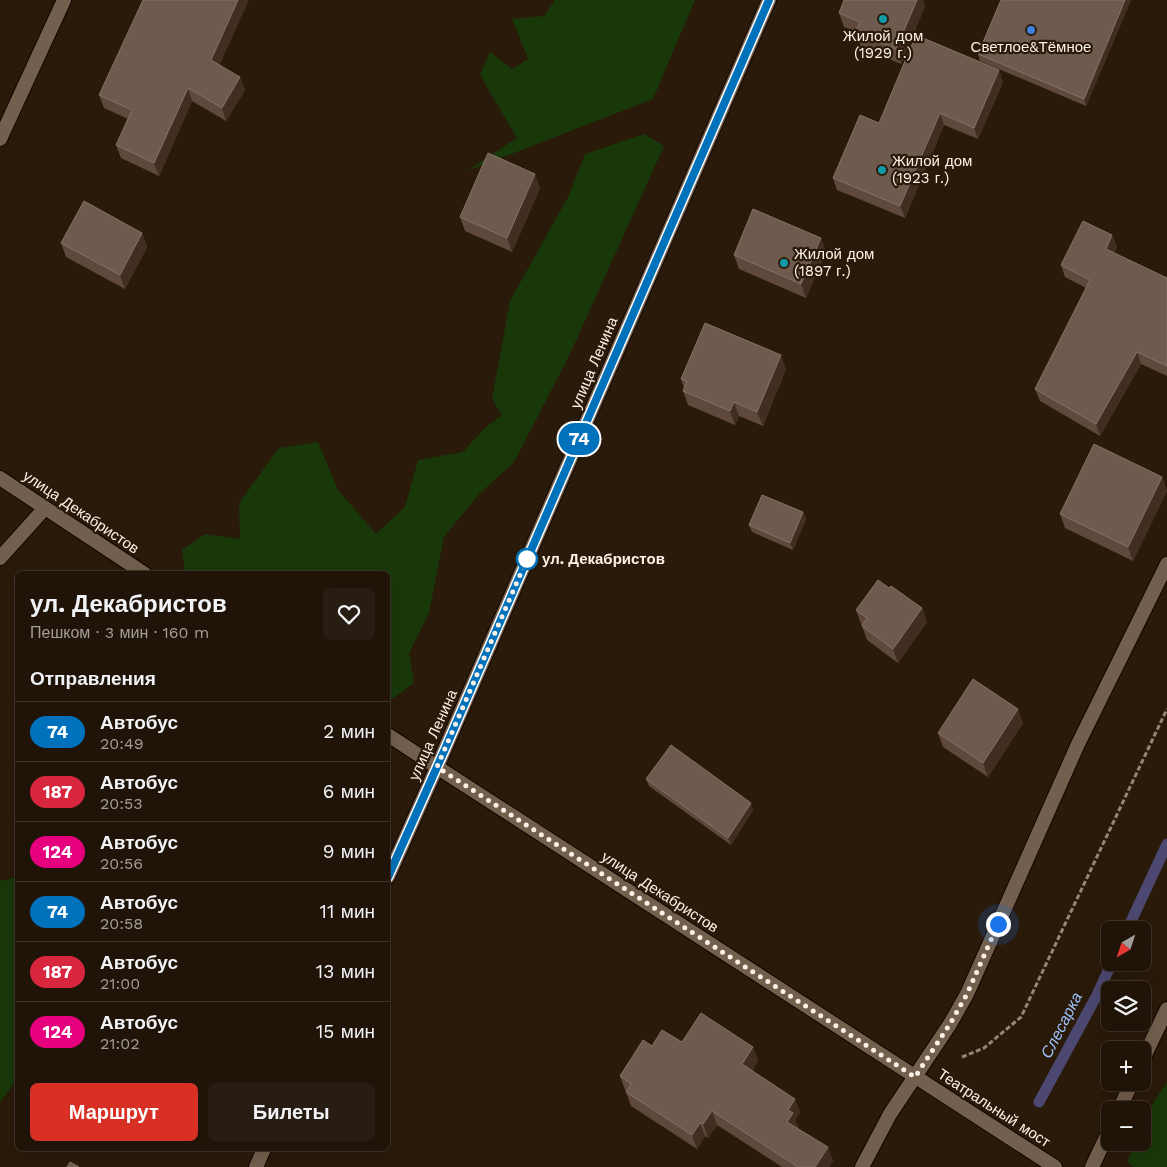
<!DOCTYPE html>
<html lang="ru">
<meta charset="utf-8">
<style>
body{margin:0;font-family:"Work Sans",sans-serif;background:#281d12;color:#f1f3f6;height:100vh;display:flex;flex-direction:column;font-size:19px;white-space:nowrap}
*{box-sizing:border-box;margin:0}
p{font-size:16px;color:#a29e9c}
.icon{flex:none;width:28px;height:28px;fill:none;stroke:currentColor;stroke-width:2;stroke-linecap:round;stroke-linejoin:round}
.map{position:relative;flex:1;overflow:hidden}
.sheet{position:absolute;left:15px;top:571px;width:375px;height:580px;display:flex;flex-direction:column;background:#201408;border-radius:8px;box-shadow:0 5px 20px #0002,0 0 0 1px #3d3329}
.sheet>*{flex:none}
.badge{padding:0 10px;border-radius:16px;font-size:18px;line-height:32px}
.needle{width:32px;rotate:219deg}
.buttons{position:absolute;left:1101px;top:921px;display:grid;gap:10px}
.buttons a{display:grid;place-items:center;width:50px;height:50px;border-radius:8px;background:#201408;box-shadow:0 5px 20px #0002,0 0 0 1px #3d3329;font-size:25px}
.you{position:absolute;width:25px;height:25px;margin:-12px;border:4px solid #fff;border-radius:50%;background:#1a73e8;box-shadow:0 0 0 8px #1a73e833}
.map>.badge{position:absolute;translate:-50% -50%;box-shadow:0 0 0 2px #fff}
h2{padding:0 15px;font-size:19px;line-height:45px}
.round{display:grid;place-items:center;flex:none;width:52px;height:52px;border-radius:8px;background:#281d12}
.summary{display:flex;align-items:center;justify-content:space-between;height:85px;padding:0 15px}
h1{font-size:24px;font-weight:700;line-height:38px}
.action{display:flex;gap:10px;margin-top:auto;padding:10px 15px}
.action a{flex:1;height:58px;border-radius:8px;background:#d93025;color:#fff;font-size:20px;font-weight:700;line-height:58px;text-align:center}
.action a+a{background:#281d12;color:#f1f3f6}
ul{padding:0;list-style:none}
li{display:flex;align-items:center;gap:15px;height:60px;padding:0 15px;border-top:1px solid #3d3329}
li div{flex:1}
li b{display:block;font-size:19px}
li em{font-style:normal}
li .badge{min-width:55px;font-weight:700;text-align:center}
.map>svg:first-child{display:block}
.green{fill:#18380a}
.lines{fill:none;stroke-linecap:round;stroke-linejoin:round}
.stream{stroke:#4c4871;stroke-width:11}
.service-casing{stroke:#120500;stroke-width:16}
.minor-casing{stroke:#120500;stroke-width:16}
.tertiary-casing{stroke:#120500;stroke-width:16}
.secondary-casing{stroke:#120500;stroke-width:16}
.path{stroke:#948679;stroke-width:3;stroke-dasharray:5 2.5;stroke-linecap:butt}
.service{stroke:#735f4d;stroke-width:14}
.minor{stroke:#735f4d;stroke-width:14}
.tertiary{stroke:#735f4d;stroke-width:14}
.secondary{stroke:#735f4d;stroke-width:14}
.wall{fill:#5e493c}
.shaded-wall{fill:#422e20}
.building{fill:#6f5b4e;stroke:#857266}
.line-casing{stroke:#fff;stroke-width:11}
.line{stroke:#0072bc;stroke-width:8}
.walk{stroke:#fdf1e7;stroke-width:5;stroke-dasharray:0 9}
.culture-dot{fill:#0f9aa8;stroke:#2a1a0a;stroke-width:2}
.shop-dot{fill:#3f7fe0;stroke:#2a1a0a;stroke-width:2}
.stop-dot{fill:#fff;stroke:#0072bc;stroke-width:2.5}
.labels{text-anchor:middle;stroke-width:4.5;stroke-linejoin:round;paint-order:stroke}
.poi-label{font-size:15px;fill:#fdf1e7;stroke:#2a1a0a}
.street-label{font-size:15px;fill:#fdf1e7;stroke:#2a1a0a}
.stop-label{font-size:15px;font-weight:bold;fill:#fdf1e7;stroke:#2a1a0a;text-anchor:start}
.water-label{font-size:16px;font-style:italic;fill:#9ec5ff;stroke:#2a1a0a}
</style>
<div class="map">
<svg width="1167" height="1167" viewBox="0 0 1167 1167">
<rect width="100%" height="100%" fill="#2a1a0a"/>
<!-- green -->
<g class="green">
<polygon points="555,0 695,0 653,99 467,171 517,138 480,75 490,52 512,69 528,59 512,19 544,16"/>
<polygon points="644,134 664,146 569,356 514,462 479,494 444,537 429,613 409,653 414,683 388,702 388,574 185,574 182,550 205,534 240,539 239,503 279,448 318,442 338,490 376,534 405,507 418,460 463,452 484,429 502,415 492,399 510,301 568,197 585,154"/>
<polygon points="17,877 17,1080 0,1102 0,881"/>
<path d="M1167,1083V1167H1133L1127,1161L1136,1143L1142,1142C1142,1120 1153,1101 1167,1083Z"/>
</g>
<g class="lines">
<!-- stream -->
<g class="stream">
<polyline points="1127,930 1167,844"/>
<polyline points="1039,1102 1097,995 1112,962"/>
</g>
<!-- service casing -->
<g class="service-casing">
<g id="service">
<polyline points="0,558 45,508"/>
<polyline points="862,1167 890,1114 950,1024 967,994 1078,744 1167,564"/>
</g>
</g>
<!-- minor casing -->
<g class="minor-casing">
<g id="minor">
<polyline points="0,139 64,0"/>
<polyline points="0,478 145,574"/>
<polyline points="388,735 437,767"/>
<polyline points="1142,1061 1167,1009"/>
<polyline points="1119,1110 1132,1082"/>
<polyline points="1092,1167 1110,1129"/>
</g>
</g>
<!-- tertiary casing -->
<g class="tertiary-casing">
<polyline id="tertiary" points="437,767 1055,1167"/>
</g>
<!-- secondary casing -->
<g class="secondary-casing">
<g id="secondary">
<polyline points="388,877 437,767 769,0"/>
<polyline points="256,1167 264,1149"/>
</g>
</g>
<!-- path -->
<polyline class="path" points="962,1057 984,1048 1021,1017 1167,709"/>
<!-- service -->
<use href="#service" class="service"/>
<!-- minor -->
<use href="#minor" class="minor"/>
<!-- tertiary -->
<use href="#tertiary" class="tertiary"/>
<!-- secondary -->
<use href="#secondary" class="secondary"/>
</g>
<!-- wall -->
<g class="wall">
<polygon points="1001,0 1131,0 1086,106 980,61 978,54"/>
<polygon points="925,6 901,64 861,47 856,32 844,27 839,13"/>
<polygon points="220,65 245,90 226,121 192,101 159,176 121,158 116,145 128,119 104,108 99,95"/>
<polygon points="1003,82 978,139 944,125 905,218 837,190 833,178 879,123"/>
<polygon points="540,188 512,252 465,231 460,217"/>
<polygon points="142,233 147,247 125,289 66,257 61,243"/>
<polygon points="1112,235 1117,247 1114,253 1167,278 1167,376 1141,364 1100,436 1040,401 1035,389 1086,288 1065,277 1061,265"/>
<polygon points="821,238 826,252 806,298 739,269 734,255"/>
<polygon points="786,369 763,426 739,416 735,425 688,405 683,391 684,388 681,379"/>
<polygon points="1162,477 1167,491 1133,561 1065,528 1060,514"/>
<polygon points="803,512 806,519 793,550 752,532 749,525"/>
<polygon points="889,588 922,608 927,622 898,663 867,640 862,626 862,625 861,624 856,610"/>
<polygon points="1023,723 988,777 943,747 938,733"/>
<polygon points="646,779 753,810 731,845 649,786"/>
<polygon points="682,1042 753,1047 758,1061 752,1071 800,1112 795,1120 798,1127 797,1128 828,1147 833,1161 829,1167 782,1167 717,1125 708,1138 705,1136 697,1149 631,1106 626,1092 626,1091 625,1090 620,1076 652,1046"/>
</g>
<!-- shaded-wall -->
<g class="shaded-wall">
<polygon points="238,0 249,0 216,73 211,60"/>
<polygon points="917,0 923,0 925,6 901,64 896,49"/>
<polygon points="1125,0 1131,0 1086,106 1084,99"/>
<polygon points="999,70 1003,82 978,139 974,128"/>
<polygon points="240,77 245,90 226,121 222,108"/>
<polygon points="188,88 192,101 159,176 154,163"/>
<polygon points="940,113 944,125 905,218 900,206"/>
<polygon points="535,174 540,188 512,252 507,238"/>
<polygon points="142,233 147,247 125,289 120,275"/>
<polygon points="1112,235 1117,247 1110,261 1106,249"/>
<polygon points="821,238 826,252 806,298 801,284"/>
<polygon points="1137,352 1141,364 1100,436 1096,424"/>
<polygon points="781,355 786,369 763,426 757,412"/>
<polygon points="734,402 739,416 735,425 730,411"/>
<polygon points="1162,477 1167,491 1133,561 1128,547"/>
<polygon points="803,512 806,519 793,550 790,543"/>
<polygon points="922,608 927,622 898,663 893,649"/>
<polygon points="1018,709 1023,723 988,777 983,763"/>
<polygon points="751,803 753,810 731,845 728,838"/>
<polygon points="753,1047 758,1061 747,1078 742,1064"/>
<polygon points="795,1099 800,1112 795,1120 798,1127 792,1135 787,1122 788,1110"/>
<polygon points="712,1111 717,1125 708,1138 703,1124"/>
<polygon points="700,1123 705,1136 697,1149 692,1135"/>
<polygon points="828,1147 833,1161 829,1167 815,1167"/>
</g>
<!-- building -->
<g class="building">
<polygon points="143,0 238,0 211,60 240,77 222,108 188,88 154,163 116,145 132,110 99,95"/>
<polygon points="844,0 917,0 896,49 855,32 860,22 839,13"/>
<polygon points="1001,0 1125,0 1084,99 978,54"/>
<polygon points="916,35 999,70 974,128 940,113 900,206 833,178 860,115 879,123"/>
<polygon points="488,153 535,174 507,238 460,217"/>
<polygon points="84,201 142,233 120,275 61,243"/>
<polygon points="753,209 821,238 801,284 734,255"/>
<polygon points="1083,221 1112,235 1106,249 1167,278 1167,366 1137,352 1096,424 1035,389 1090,280 1061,265"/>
<polygon points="705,323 781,355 757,412 734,402 730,411 683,391 687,381 681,379"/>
<polygon points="1094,444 1162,477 1128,547 1060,514"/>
<polygon points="762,495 803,512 790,543 749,525"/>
<polygon points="878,580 889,588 891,586 922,608 893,649 862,626 867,618 856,610"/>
<polygon points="973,679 1018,709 983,763 938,733"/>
<polygon points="671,745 751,803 728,838 646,779"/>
<polygon points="701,1013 753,1047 742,1064 795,1099 788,1110 793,1113 787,1122 828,1147 815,1167 798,1167 712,1111 703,1124 700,1123 692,1135 626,1092 631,1084 620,1076 643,1040 652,1046 662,1030 682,1042"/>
<polygon points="70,1162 79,1167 67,1167"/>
</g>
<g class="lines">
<!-- line casing -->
<g class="line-casing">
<polyline id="line" points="388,877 445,749 769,0"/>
</g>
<!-- line -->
<use href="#line" class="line"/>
<!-- walk -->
<polyline class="walk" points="527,559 437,767 915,1077 950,1024 967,994 998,924"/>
</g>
<!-- markers -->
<g class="culture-dot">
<circle cx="883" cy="19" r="5"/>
<circle cx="882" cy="170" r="5"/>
<circle cx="784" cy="263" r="5"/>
</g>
<circle class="shop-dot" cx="1031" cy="30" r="5"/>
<circle class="stop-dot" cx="527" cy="559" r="10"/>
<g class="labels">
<!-- poi labels -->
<g class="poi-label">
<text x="883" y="41">Жилой дом<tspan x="883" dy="17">(1929 г.)</tspan></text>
<text x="1031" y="52">Светлое&amp;Тёмное</text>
<text x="892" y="166" text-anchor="start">Жилой дом<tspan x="892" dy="17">(1923 г.)</tspan></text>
<text x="794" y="259" text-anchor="start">Жилой дом<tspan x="794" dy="17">(1897 г.)</tspan></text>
</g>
<!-- street labels -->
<g class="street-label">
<text transform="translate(594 363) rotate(-67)" y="5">улица Ленина</text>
<text transform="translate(81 512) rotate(34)" y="5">улица Декабристов</text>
<text transform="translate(433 735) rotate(-66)" y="5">улица Ленина</text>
<text transform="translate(660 892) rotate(33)" y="5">улица Декабристов</text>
<text transform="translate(994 1108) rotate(33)" y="5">Театральный мост</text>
</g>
<!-- stop labels -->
<g class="stop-label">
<text x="542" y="564">ул. Декабристов</text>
</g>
<!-- water labels -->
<g class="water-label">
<text transform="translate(1061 1025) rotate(-63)" y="6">Слесарка</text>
</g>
</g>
</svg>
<div class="buttons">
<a><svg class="needle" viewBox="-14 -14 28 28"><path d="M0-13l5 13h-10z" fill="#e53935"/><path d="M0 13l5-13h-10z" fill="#a29e9c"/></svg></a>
<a><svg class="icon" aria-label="layers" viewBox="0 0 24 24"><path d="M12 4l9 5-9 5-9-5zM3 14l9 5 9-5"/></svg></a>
<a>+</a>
<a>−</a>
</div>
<div class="you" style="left:998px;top:924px"></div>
<b class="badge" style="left:579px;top:439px;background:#0072bc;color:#fff">74</b>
<section class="sheet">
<div class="summary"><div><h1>ул. Декабристов</h1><p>Пешком · 3 мин · 160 m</p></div><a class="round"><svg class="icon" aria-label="heart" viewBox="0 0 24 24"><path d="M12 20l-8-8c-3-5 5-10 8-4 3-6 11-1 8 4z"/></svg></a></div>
<h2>Отправления</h2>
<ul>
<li><span class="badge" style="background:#0072bc;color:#fff">74</span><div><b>Автобус</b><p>20:49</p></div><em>2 мин</em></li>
<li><span class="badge" style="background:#d7263d;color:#fff">187</span><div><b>Автобус</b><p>20:53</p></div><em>6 мин</em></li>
<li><span class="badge" style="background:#e6007e;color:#fff">124</span><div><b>Автобус</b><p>20:56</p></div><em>9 мин</em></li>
<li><span class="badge" style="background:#0072bc;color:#fff">74</span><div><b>Автобус</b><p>20:58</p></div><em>11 мин</em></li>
<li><span class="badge" style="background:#d7263d;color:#fff">187</span><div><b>Автобус</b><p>21:00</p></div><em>13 мин</em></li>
<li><span class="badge" style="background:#e6007e;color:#fff">124</span><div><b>Автобус</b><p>21:02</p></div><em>15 мин</em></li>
</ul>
<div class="action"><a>Маршрут</a><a>Билеты</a></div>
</section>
</div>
